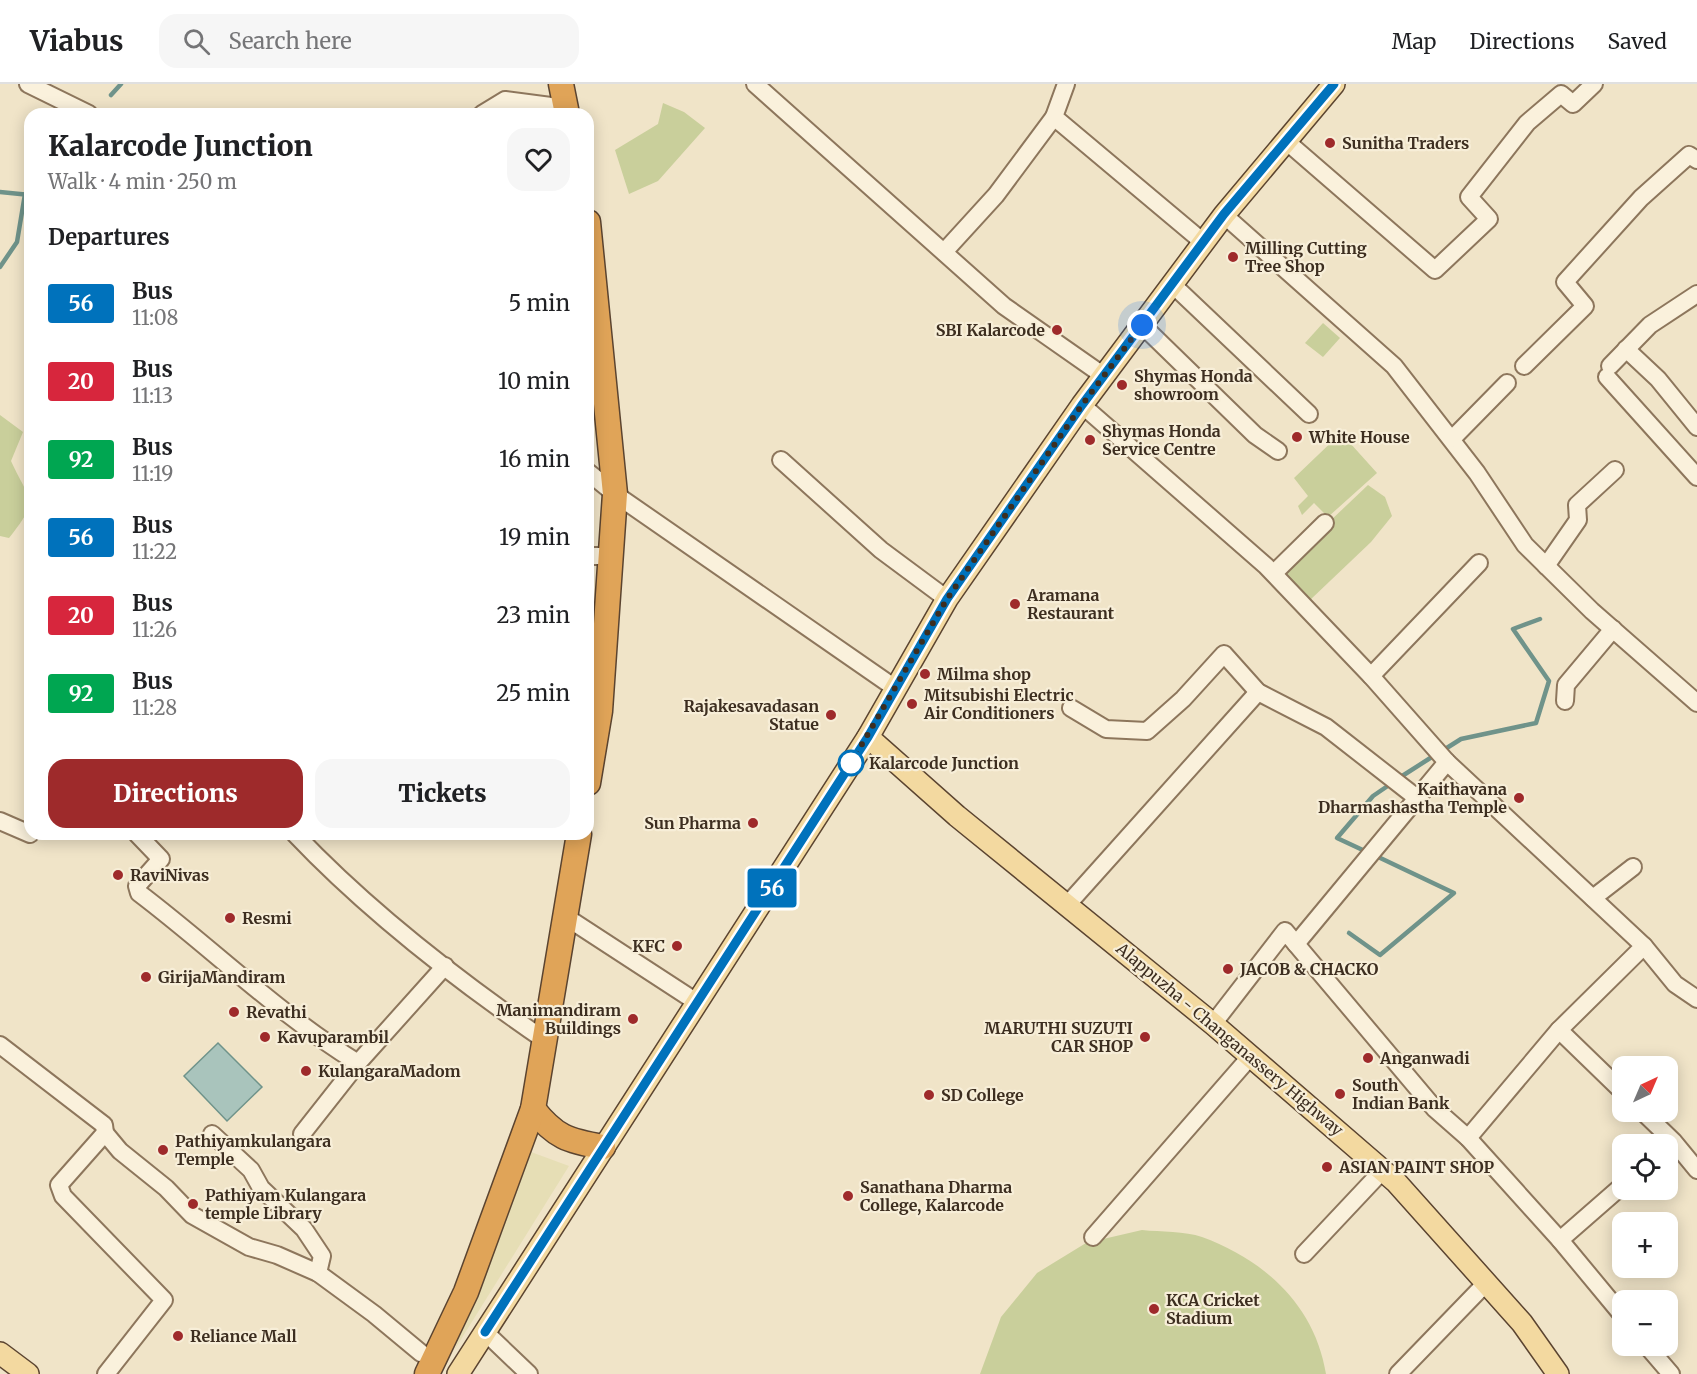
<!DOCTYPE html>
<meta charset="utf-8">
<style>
body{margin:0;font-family:Merriweather,serif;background:#f6f6f6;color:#202124;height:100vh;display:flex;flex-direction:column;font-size:22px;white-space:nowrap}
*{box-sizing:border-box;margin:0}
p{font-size:20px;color:#757577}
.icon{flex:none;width:33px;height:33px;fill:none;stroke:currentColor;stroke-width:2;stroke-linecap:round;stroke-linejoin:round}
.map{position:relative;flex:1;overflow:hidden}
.side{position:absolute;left:24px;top:24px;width:570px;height:732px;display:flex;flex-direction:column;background:#fff;border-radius:18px;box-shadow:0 3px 15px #0003}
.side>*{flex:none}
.badge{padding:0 12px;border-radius:4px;font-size:21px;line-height:39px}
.needle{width:39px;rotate:44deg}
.controls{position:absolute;left:1612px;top:972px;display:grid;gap:12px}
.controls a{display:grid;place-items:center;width:66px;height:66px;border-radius:12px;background:#fff;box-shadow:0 3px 15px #0003;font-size:30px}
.you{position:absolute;width:30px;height:30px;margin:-15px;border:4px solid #fff;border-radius:50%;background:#1a73e8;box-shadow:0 0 0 9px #1a73e833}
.map>.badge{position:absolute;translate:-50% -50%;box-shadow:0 0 0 3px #fff}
h2{padding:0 24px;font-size:22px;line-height:54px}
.round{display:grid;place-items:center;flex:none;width:63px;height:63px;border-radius:18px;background:#f6f6f6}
.summary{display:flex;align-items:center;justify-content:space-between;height:102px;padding:0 24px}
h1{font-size:28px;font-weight:800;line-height:45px}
.cta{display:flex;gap:12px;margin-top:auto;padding:12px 24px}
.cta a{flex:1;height:69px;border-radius:18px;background:#9e2a2b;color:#fff;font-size:24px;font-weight:800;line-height:69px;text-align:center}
.cta a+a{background:#f6f6f6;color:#202124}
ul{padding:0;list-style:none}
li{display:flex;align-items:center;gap:18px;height:78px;padding:0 24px}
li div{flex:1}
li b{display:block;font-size:22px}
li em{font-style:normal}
li .badge{min-width:66px;font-weight:700;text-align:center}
header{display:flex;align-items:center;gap:36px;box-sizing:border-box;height:84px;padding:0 30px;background:#fff;border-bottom:2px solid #e0e0e0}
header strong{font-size:28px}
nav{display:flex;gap:33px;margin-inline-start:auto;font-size:21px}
.search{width:420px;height:54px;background:#f6f6f6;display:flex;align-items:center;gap:15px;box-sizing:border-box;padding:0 21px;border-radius:18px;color:#757577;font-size:22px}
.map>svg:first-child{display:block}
.farmland{fill:#e6deb5}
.green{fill:#c9cf9b}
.water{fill:#a9c4bc;stroke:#6f938a;stroke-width:1.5}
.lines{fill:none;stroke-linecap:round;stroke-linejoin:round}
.stream{stroke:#6f938a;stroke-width:4.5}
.minor-casing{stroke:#8d765c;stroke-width:20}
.major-casing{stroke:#5b4430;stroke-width:24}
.highway-casing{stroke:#5b4430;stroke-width:27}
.minor{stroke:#faf1dc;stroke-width:16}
.major{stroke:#f3d9a0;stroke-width:21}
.highway{stroke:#e0a458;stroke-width:24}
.line-casing{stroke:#fff;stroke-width:14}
.line{stroke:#0072bc;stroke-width:9}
.walk{stroke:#3d2e20;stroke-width:6;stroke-dasharray:0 10.8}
.poi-dot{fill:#9e2a2b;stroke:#f7eed8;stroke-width:2}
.stop-dot{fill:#fff;stroke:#0072bc;stroke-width:3}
.labels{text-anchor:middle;stroke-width:4.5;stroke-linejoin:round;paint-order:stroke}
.poi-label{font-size:16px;font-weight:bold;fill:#3d2e20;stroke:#f7eed8;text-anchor:start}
.stop-label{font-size:16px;font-weight:bold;fill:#3d2e20;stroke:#f7eed8;text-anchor:start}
.street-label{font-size:16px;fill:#3d2e20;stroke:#f7eed8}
</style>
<header>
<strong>Viabus</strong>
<div class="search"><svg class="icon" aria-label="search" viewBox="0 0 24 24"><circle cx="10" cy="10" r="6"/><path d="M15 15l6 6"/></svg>Search here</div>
<nav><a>Map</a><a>Directions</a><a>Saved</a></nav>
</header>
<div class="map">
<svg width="1697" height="1290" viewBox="0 0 1697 1290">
<rect width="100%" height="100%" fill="#f0e4c8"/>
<!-- farmland -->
<polygon class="farmland" points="523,1065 569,1082 455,1265"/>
<!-- green -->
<g class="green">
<polygon points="663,19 684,28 705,44 658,97 629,110 615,66 658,40"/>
<polygon points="1323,239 1340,254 1323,273 1305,259"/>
<path d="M0,331L23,348L11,377C30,418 40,415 9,454L0,452Z"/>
<polygon points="1341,349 1377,389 1328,433 1314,419 1302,431 1298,422 1308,412 1294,394"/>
<polygon points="1368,401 1385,413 1392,432 1371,458 1309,517 1284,486 1308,458"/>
<path d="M1142,1146C1161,1148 1185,1147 1202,1153C1265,1176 1315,1222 1326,1290H980L1001,1233L1037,1189L1086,1159Z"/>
</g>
<!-- water -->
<polygon class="water" points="218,959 262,1003 227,1037 184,992"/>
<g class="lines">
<!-- stream -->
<g class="stream">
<polyline points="111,11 121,0"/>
<polyline points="0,108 30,111"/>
<polyline points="0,183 17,158 25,110"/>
<polyline points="1442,667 1461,655 1536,639 1549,597 1513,545 1540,535"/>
<polyline points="1399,694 1435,671"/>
<polyline points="1367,768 1337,754 1373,712 1392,699"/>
<polyline points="1349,849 1380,871 1454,809 1374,771"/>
</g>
<!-- minor casing -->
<g class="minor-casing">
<g id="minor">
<polyline points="28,0 89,30"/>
<polyline points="755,0 1004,222 1104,292"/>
<polyline points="1066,0 1054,33 1203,158"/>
<polyline points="482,30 505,16 566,24"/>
<polyline points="1286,57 1435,186 1489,135 1469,113 1527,39 1561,10 1573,20 1594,0"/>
<polyline points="1224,131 1394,282 1477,389 1525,461 1592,527 1697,619"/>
<polyline points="944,168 996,111 1054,33"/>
<polyline points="1172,200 1309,330"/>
<polyline points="1142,241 1255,351 1278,367"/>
<polyline points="1626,265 1658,295 1697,343"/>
<polyline points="1524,282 1585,222 1565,198 1641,114 1689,71 1697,76"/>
<polyline points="1610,282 1650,241 1697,210"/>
<polyline points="1607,293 1697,393"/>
<polyline points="1082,321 1266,482 1371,592 1447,678 1644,862 1559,946 1623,1008"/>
<polyline points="1452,355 1507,299"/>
<polyline points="781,376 881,466 947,515"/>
<polyline points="588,388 615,410 895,604"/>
<polyline points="588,472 611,472"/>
<polyline points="1546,482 1578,436 1577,421 1615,386"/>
<polyline points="1274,489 1325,439"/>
<polyline points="1371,592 1479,479"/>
<polyline points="1565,617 1566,601 1613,545"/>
<polyline points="1071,624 1106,645 1147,647 1183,615 1224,570 1258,608 1326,643 1417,714"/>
<polyline points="0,737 30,750"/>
<path d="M137,750L161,775L137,802L139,809C213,865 278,930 358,979"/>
<path d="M295,750C369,828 457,896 546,957"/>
<polyline points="1593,814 1633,783"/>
<polyline points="1068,820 1258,608"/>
<polyline points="566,833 698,919"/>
<polyline points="1296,860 1447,678"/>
<polyline points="1644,862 1675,900 1697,915"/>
<polyline points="1213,940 1285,847 1435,1025 1468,1054 1560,1156 1623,1232"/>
<polyline points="0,961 104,1041 105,1049 59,1101 63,1112 164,1216 106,1290"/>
<polyline points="1643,1028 1674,1058 1697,1086"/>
<polyline points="105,1049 120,1067 166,1104 192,1131 249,1163 277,1171 318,1189 374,1230 421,1269"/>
<polyline points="212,1050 251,1086 261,1104 304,1145 322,1172 318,1189"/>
<polyline points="302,1050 358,979 445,882"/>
<polyline points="1468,1054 1559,946"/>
<polyline points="1093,1153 1250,973"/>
<polyline points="1560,1156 1623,1101"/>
<polyline points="1304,1170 1383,1086"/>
<polyline points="485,1248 529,1290"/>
<polyline points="1647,1262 1671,1290"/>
<polyline points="1398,1290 1487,1198"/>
</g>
</g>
<!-- major casing -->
<g class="major-casing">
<g id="major">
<polyline points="868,653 957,732 1213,940 1396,1098 1522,1239 1558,1290"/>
<polyline points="0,1269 28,1290"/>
<polyline points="458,1290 868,653 947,515 1082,321 1224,131 1334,0"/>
</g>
</g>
<!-- highway casing -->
<g class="highway-casing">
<g id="highway">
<polyline points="561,0 567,30"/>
<polyline points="588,138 615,410 600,627 588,699"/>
<path d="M533,1025C555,1053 568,1057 603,1063"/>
<polyline points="427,1290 466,1208 533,1025 579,750"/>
</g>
</g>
<!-- minor -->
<use href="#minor" class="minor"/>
<!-- major -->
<use href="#major" class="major"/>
<!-- highway -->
<use href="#highway" class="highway"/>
</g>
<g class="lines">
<!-- line casing -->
<g class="line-casing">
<polyline id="line" points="485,1248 868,653 947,515 1082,321 1224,130 1334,0"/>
</g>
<!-- line -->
<use href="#line" class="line"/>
<!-- walk -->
<polyline class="walk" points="851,679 947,515 1082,321 1142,241"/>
</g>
<!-- markers -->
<g class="poi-dot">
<circle cx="1330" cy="59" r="6"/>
<circle cx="1233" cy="173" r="6"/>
<circle cx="1057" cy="246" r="6"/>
<circle cx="1122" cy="301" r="6"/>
<circle cx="1297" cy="353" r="6"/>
<circle cx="1090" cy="356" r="6"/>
<circle cx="1015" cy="520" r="6"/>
<circle cx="925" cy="590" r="6"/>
<circle cx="912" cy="620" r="6"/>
<circle cx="831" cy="631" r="6"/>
<circle cx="1519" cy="714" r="6"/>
<circle cx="753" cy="739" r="6"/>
<circle cx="118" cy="791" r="6"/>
<circle cx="230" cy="834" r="6"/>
<circle cx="677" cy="862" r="6"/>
<circle cx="1228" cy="885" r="6"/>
<circle cx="146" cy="893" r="6"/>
<circle cx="234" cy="928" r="6"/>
<circle cx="633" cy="935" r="6"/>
<circle cx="265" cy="953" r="6"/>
<circle cx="1145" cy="953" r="6"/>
<circle cx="1368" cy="974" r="6"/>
<circle cx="306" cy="987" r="6"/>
<circle cx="1340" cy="1010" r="6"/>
<circle cx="929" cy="1011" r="6"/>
<circle cx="163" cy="1066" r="6"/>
<circle cx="1327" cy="1083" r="6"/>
<circle cx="848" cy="1112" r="6"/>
<circle cx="193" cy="1120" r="6"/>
<circle cx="1154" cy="1225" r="6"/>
<circle cx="178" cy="1252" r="6"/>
</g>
<circle class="stop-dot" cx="851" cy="679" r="12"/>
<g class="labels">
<!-- poi labels -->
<g class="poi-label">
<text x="1342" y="65">Sunitha Traders</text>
<text x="1245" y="170">Milling Cutting<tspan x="1245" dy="18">Tree Shop</tspan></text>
<text x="1045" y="252" text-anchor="end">SBI Kalarcode</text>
<text x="1134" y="298">Shymas Honda<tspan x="1134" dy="18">showroom</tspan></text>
<text x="1102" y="353">Shymas Honda<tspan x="1102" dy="18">Service Centre</tspan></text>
<text x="1309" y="359">White House</text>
<text x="1027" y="517">Aramana<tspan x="1027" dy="18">Restaurant</tspan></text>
<text x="937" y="596">Milma shop</text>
<text x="924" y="617">Mitsubishi Electric<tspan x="924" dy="18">Air Conditioners</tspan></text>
<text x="819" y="628" text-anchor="end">Rajakesavadasan<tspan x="819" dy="18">Statue</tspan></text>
<text x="1507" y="711" text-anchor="end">Kaithavana<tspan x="1507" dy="18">Dharmashastha Temple</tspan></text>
<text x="741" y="745" text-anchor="end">Sun Pharma</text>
<text x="130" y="797">RaviNivas</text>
<text x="242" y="840">Resmi</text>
<text x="665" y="868" text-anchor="end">KFC</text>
<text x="1240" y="891">JACOB &amp; CHACKO</text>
<text x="158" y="899">GirijaMandiram</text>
<text x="621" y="932" text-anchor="end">Manimandiram<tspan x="621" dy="18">Buildings</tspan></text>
<text x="246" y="934">Revathi</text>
<text x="1133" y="950" text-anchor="end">MARUTHI SUZUTI<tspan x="1133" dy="18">CAR SHOP</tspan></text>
<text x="277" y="959">Kavuparambil</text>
<text x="1380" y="980">Anganwadi</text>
<text x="318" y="993">KulangaraMadom</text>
<text x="1352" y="1007">South<tspan x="1352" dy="18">Indian Bank</tspan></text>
<text x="941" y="1017">SD College</text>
<text x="175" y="1063">Pathiyamkulangara<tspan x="175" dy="18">Temple</tspan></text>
<text x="1339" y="1089">ASIAN PAINT SHOP</text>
<text x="860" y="1109">Sanathana Dharma<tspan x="860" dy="18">College, Kalarcode</tspan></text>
<text x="205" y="1117">Pathiyam Kulangara<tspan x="205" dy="18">temple Library</tspan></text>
<text x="1166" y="1222">KCA Cricket<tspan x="1166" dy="18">Stadium</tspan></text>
<text x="190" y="1258">Reliance Mall</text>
</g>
<!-- stop labels -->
<g class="stop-label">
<text x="869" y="685">Kalarcode Junction</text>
</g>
<!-- street labels -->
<g class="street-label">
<text transform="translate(1230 955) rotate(40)" y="6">Alappuzha - Changanassery Highway</text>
</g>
</g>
</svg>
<div class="controls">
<a><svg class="needle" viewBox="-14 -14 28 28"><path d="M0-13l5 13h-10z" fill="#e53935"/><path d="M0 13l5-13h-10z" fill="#757577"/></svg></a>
<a><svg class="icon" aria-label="locate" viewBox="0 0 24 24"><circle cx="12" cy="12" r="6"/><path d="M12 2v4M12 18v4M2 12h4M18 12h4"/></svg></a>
<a>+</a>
<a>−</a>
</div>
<div class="you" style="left:1142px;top:241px"></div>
<b class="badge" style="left:772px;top:804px;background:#0072bc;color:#fff">56</b>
<section class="side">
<div class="summary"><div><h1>Kalarcode Junction</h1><p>Walk · 4 min · 250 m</p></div><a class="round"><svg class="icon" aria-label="heart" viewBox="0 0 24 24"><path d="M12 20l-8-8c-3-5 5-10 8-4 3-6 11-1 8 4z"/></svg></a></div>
<h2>Departures</h2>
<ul>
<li><span class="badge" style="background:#0072bc;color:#fff">56</span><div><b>Bus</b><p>11:08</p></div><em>5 min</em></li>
<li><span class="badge" style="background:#d7263d;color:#fff">20</span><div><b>Bus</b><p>11:13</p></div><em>10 min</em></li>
<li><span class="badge" style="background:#00a651;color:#fff">92</span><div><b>Bus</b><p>11:19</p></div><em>16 min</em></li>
<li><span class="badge" style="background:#0072bc;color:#fff">56</span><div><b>Bus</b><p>11:22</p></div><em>19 min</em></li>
<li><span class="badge" style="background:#d7263d;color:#fff">20</span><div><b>Bus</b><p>11:26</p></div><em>23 min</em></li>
<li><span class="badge" style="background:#00a651;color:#fff">92</span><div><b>Bus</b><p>11:28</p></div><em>25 min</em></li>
</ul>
<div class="cta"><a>Directions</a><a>Tickets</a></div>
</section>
</div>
